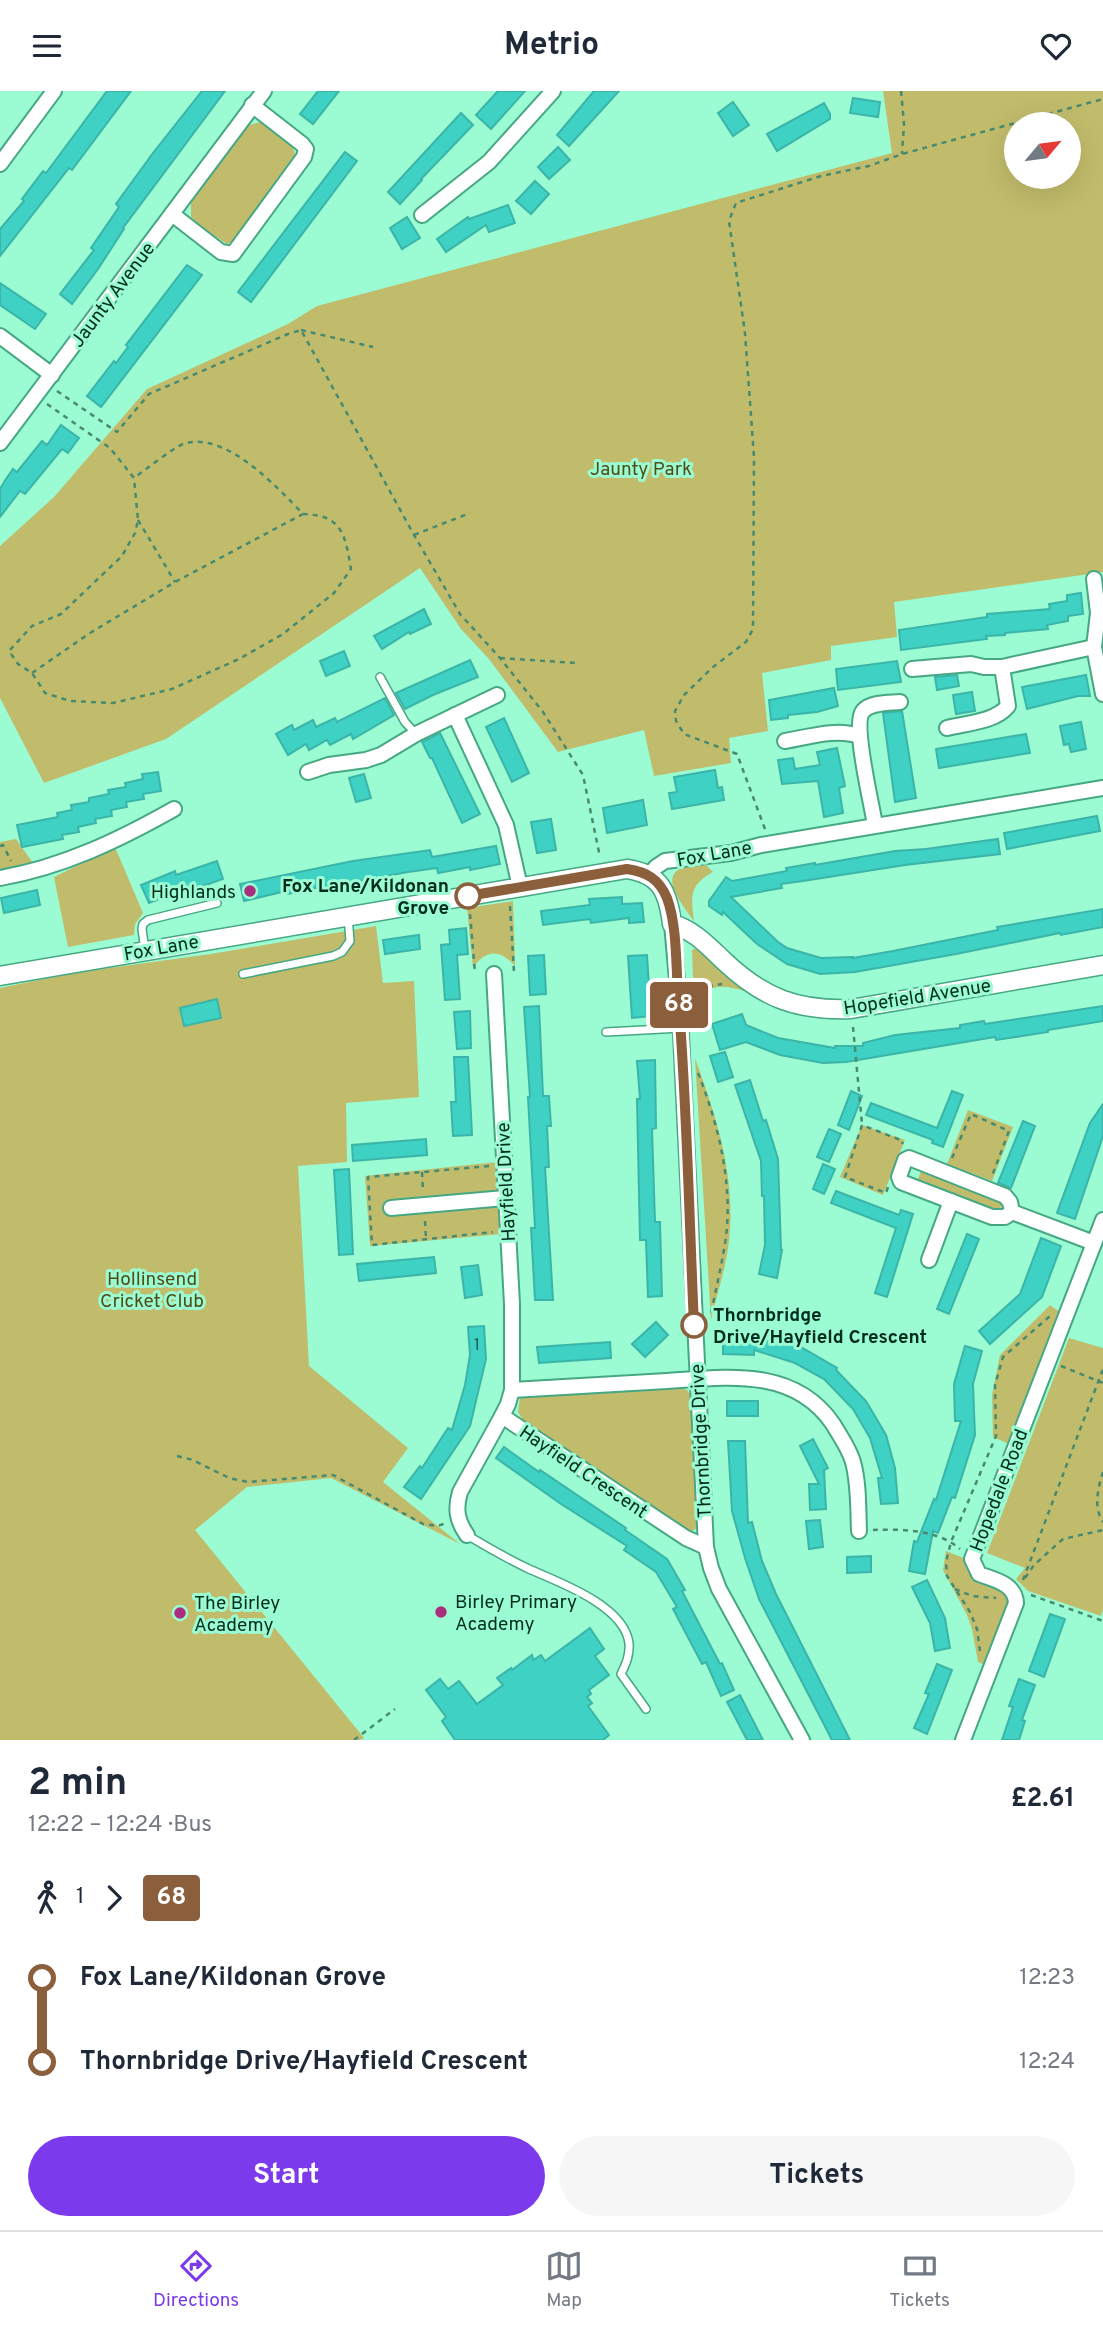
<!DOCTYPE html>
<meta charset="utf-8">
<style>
body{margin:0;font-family:Overpass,sans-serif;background:#f6f6f7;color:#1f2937;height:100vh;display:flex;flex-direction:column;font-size:26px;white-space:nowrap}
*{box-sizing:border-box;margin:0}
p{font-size:23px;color:#747a83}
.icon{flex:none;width:38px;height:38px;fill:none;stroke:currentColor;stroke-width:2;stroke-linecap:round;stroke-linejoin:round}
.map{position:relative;height:1649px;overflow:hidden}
.panel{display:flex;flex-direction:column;background:#fff;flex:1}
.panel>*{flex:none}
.badge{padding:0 14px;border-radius:5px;font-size:24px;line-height:46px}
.needle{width:46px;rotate:61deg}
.buttons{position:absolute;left:1004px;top:21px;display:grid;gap:14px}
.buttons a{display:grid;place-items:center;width:77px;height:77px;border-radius:50%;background:#fff;box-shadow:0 7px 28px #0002;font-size:35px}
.map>.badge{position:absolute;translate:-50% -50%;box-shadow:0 0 0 4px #fff}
.legs{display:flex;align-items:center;gap:10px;height:77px;padding:0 28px;font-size:23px}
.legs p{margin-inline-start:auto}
.summary{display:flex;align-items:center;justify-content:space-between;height:119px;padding:0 28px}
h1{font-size:38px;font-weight:700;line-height:52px}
.action{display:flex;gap:14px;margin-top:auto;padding:14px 28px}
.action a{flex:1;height:80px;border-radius:42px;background:#7c3aed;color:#fff;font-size:28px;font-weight:700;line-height:80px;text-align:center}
.action a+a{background:#f6f6f7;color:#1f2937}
ul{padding:0 28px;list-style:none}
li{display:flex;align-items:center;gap:24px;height:84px;font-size:26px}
li i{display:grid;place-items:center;width:10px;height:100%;margin:0 9px;background:currentColor}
li i::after{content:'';width:18px;height:18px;margin:-9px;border:5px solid;border-radius:50%;background:#fff}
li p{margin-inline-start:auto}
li:first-child i{background:linear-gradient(#0000 50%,currentColor 0)}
li:last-child i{background:linear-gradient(currentColor 50%,#0000 0)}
header{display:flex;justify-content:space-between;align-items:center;height:91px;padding:0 28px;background:#fff;font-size:32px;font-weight:700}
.tab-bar{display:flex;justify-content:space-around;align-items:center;height:98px;border-top:2px solid #e0e1e3;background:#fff;font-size:19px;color:#747a83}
.tab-bar a{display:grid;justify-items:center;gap:4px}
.tab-bar .on{color:#7c3aed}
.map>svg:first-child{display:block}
.green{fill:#c1bc6b;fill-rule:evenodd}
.building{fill:#3fd1c3;stroke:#3ab5a8;stroke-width:2}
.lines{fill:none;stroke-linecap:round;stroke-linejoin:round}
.service-casing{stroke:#46a783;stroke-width:10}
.minor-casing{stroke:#46a783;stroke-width:18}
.tertiary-casing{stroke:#46a783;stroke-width:21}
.path{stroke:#478a6f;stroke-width:2.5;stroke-dasharray:5 5;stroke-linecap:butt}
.service{stroke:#fff;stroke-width:7}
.minor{stroke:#fff;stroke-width:14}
.tertiary{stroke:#fff;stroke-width:18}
.line-1-casing{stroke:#fff;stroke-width:16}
.line-1{stroke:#8b5e3c;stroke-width:10}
.poi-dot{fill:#aa2d7e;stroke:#9bfbd2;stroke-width:2.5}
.stop-1-dot{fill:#fff;stroke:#8b5e3c;stroke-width:3.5}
.labels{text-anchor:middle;stroke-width:6;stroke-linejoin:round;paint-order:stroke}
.number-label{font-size:16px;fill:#105647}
.street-label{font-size:19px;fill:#012d1e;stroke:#9bfbd2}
.park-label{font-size:19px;fill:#504d17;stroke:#9bfbd2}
.stop-label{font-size:19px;font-weight:bold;fill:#012d1e;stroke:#9bfbd2;text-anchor:end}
.poi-label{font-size:19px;fill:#012d1e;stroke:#9bfbd2;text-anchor:start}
</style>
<header><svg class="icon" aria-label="menu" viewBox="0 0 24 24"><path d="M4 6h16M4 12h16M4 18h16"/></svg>Metrio<svg class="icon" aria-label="heart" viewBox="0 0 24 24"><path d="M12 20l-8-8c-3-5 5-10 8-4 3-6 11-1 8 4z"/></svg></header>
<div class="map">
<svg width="1103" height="1649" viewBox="0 0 1103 1649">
<rect width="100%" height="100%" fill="#9bfbd2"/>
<!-- green -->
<g class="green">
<path d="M883,0H1103V481L894,511L897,546L831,555V569L762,582L768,640L729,647L731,672L654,685L644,639L558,661L489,568L461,538L420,477L166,648L44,692L0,607V455L54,406L147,298L288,233L317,215L892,62ZM1017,33H1069V86H1017Z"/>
<polygon points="261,31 291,51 296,66 236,149 227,153 207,140 191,126 191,109 249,34"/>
<polygon points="16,748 33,772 0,778 0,751"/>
<polygon points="115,756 143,822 135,833 134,844 68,856 54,786"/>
<path d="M704,772L713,781C689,794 691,805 694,830C685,817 658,786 682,777C688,774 697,774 704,772Z"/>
<path d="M513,810L515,875C500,858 486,858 473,877L467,817Z"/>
<polygon points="376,835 383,892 414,890 419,1006 346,1012 347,1071 298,1075 309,1275 408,1357 383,1391 460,1453 331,1387 247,1396 195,1439 364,1647 360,1649 0,1649 0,897 73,882 211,863"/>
<path d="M696,857L701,860L745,900C721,894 709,891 694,915L692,859Z"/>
<path d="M695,967C717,1028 736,1085 729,1150C726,1177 717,1203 711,1229Z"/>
<polygon points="968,1019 1013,1036 992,1090 947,1073"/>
<polygon points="862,1034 905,1049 883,1104 840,1086"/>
<polygon points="497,1071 502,1143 370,1155 365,1085"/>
<polygon points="921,1080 1003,1112 1000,1120 918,1088"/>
<polygon points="1050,1214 1061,1222 1009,1353 993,1346 992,1304 1000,1264"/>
<polygon points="1069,1247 1103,1257 1103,1519 1101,1525 1028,1500 1016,1488 1025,1477 987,1462"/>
<polygon points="681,1297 687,1299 691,1304 697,1434 697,1437 692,1440 686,1439 523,1329 518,1321 520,1306 524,1304"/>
<polygon points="946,1460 966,1468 1007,1504 1009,1509 985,1574 978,1571 972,1538 967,1524 943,1479"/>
</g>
<!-- building -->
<g class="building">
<polygon points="107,0 131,0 72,79 69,77 0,165 0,138 24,110 22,108 43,80 46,82"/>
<polygon points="202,0 225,0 123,137 124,138 98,178 72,213 60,203 94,159 91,157 119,116 116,113 153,62"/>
<polygon points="318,0 339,0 313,33 300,23"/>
<polygon points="498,0 525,0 491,38 476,24"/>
<polygon points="594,0 619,0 569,55 557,44"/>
<polygon points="853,7 880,11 878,26 850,22"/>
<polygon points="733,11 749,34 733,45 718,22"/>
<polygon points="824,12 830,23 830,28 777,60 767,43"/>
<polygon points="461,22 473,34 421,88 422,89 400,113 388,101"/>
<polygon points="558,56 570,69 549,88 538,76"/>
<polygon points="345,61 357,70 251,211 238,201"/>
<polygon points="535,90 549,103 531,123 516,110"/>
<polygon points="508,114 515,132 489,141 486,134 446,161 437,148 468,126 469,128"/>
<polygon points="407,126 420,147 402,158 390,137"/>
<polygon points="187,174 202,184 101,316 87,305 114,270 116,272 128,256 126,254"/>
<polygon points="0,192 46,223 35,238 0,214"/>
<polygon points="61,334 79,347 68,362 62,358 25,403 20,400 0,426 0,398 6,388 13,378 17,381 42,350 47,354"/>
<polygon points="1081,502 1083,523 1068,525 1068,530 1047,534 1048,538 1005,542 1005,544 986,545 987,548 901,559 899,539 987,526 987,523 1050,518 1049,513 1067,510 1067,504"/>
<polygon points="424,518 431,533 410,543 409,541 382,558 374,545"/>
<polygon points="344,560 350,575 326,585 320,570"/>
<polygon points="470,569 478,586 433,604 405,618 396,602"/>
<polygon points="897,570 901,591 838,599 836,578"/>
<polygon points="957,584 959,595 937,599 935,586"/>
<polygon points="1086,584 1090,605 1078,605 1027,618 1022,596"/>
<polygon points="834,597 838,615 817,621 788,624 788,627 771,629 769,609"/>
<polygon points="972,601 975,620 956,623 953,604"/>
<polygon points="385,607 394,624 353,648 351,643 330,654 327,649 309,659 306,653 288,664 276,643 292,634 294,639 313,629 316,636 335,627 337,631"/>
<polygon points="902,620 916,707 895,711 883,622"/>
<polygon points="504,627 529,682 512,691 486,636"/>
<polygon points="1081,631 1086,658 1071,661 1069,653 1064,654 1060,635"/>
<polygon points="440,642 480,723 462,732 432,667 430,667 422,651"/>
<polygon points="1026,643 1030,662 939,677 936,658"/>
<polygon points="837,657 845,695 839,697 843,722 824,726 818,690 782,693 778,669 793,667 795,678 820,674 817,661"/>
<polygon points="715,679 718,697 722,696 724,709 672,718 669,702 677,701 674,686"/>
<polygon points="158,681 161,700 143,703 144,708 126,711 127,716 111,719 112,725 95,728 96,732 78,736 79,741 62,744 63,748 22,756 17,734 58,726 57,722 72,719 71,714 89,711 89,707 109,703 108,699 126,696 125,692 143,688 142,683"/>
<polygon points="364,683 371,707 356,711 349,687"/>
<polygon points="643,709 647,734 607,742 603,717"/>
<polygon points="1097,725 1100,740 1007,758 1004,742"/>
<polygon points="551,728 556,759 537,762 531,731"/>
<polygon points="998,748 1000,763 905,774 803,790 781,793 782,797 731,806 778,851 787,857 821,867 853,866 853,867 893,860 998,839 997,836 1103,818 1103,836 1061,844 1060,842 956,863 855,881 820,883 787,873 757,853 723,821 722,824 709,815 709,810 726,786 732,790 787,780 786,777 815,772 815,774 895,760 926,758"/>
<polygon points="496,755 500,773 470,779 470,776 438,782 437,777 408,781 326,796 325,795 287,803 286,800 244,810 240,793 353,770 430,759 432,766"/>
<polygon points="217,770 223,788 189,800 188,797 149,812 141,794 175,780 176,784"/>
<polygon points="37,799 40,814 4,822 1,807"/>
<polygon points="622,806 622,813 642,812 644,831 629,832 629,827 591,832 590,828 543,834 541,820 590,814 589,808"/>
<polygon points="466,837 468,863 457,864 460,908 445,909 441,854 450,853 449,839"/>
<polygon points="419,844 420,858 385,863 383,849"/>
<polygon points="544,864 546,903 530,904 528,865"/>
<polygon points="647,864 651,925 632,927 628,865"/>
<polygon points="217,908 221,927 184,935 180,917"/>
<polygon points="539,915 543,1005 549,1005 551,1035 547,1035 549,1076 545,1076 553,1209 535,1209 531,1137 535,1137 528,1006 530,1006 524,916"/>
<polygon points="1103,915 1103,930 1048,939 1048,941 996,949 995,946 846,971 823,972 780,964 746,951 720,959 712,933 742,923 746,934 778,947 835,957 835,955 863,955 863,952 895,944 960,937 960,934 984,930 985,933"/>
<polygon points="470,920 471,957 457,958 454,921"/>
<polygon points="725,961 733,986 718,991 710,965"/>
<polygon points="454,966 468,966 472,1044 453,1045 451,1011 456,1011"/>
<polygon points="655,969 656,1037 652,1038 655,1131 660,1131 662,1205 648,1206 646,1149 640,1149 637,1008 640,1008 637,970"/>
<polygon points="750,989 763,1030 766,1029 778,1068 781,1159 782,1159 777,1187 759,1183 765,1154 764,1105 762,1105 761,1070 735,994"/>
<polygon points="851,1000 862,1005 849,1039 838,1034"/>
<polygon points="952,1000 963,1004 943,1056 932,1052 933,1049 866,1024 871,1012 937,1037"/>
<polygon points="1103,1013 1103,1045 1075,1128 1057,1122 1090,1032"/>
<polygon points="1023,1030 1035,1035 1011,1097 998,1092"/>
<polygon points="829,1038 841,1043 829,1071 817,1066"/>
<polygon points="426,1048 427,1064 353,1070 352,1054"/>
<polygon points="823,1073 835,1078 824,1103 813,1098"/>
<polygon points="349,1078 353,1163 339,1164 334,1079"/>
<polygon points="836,1100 899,1124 901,1119 913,1123 887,1206 875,1202 896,1137 831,1112"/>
<polygon points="967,1143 979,1148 949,1223 937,1218"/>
<polygon points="1041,1147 1061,1155 1042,1206 990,1253 979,1240 1020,1203"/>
<polygon points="434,1166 436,1182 359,1190 357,1173"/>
<polygon points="478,1174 482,1204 465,1207 461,1176"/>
<polygon points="656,1231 668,1244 645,1266 632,1253"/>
<polygon points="484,1235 486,1268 470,1335 421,1408 404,1396 420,1375 422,1377 448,1337 452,1339 465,1294 470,1264 468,1236"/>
<polygon points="770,1246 799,1255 837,1277 836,1279 866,1310 886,1344 895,1377 898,1412 881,1413 878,1387 882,1387 870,1347 853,1318 824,1288 795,1272 754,1259 754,1264 723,1263 723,1248 769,1250"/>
<polygon points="610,1251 611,1267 539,1272 537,1256"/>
<polygon points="965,1255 982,1260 973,1293 975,1344 955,1407 952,1406 938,1442 933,1440 925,1483 909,1480 914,1450 917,1451 934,1408 936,1409 961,1330 955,1330 954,1293"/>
<rect x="727" y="1310" width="31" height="15"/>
<polygon points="813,1348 828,1377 824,1379 826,1418 810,1419 809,1393 819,1393 800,1355"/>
<polygon points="728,1350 745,1350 748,1432 752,1431 762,1470 776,1503 850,1649 832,1649 759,1508 745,1467 732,1420"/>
<polygon points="504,1356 539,1381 540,1379 626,1437 625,1439 667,1468 685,1499 682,1500 720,1573 722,1572 734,1599 721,1605 706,1571 702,1573 673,1518 677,1516 656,1481 624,1459 627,1455 561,1413 496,1367"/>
<polygon points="820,1429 823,1456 809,1458 806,1430"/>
<polygon points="871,1465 871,1481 847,1482 847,1466"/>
<polygon points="927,1489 945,1527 950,1557 935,1560 930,1532 912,1496"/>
<polygon points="1050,1523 1065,1528 1044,1586 1029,1580"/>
<polygon points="590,1537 604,1558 595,1565 609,1584 589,1599 591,1603 587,1606 592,1612 588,1615 609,1644 603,1649 455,1649 442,1630 446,1626 426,1599 440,1588 448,1598 459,1590 477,1613 503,1594 497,1587 511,1577 512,1579 532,1564 533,1569 541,1564 545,1570"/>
<polygon points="937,1573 952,1579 927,1643 914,1637 929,1603 925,1602"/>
<polygon points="1019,1588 1035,1594 1022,1629 1025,1630 1019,1649 1002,1649 1013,1616 1009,1615"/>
<polygon points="740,1604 747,1618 763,1649 747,1649 734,1624 727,1611"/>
</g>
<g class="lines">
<!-- service casing -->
<g class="service-casing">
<g id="service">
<polyline points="380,586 405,631 416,643"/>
<polyline points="145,859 142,838 143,833 148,829 217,812"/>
<polyline points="243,883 333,865 342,861 350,850 348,825"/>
<polyline points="606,941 681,937"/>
<path d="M467,1444C487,1456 508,1468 529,1478C558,1491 624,1514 629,1552C630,1564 626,1573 621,1583L646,1618"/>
</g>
</g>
<!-- minor casing -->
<g class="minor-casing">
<g id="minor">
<polyline points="0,73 54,0"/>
<polyline points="172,123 221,161 233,163 304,66 306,58 302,53 252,14"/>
<polyline points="422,124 489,71 553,0"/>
<polyline points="0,245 52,284"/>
<polyline points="0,352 264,0"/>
<polyline points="1094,488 1098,522 1094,556 1103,603"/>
<polyline points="912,578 971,573 984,576 1002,576 1094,556"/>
<polyline points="455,624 506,734 520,796"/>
<path d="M947,637C967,632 995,631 1008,615L1002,576"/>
<path d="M785,650C809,646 836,637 859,645"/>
<polyline points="308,681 329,674 366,669 381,664 416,643 497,604"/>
<path d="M875,734C872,714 852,633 863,620C871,611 889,612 900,611"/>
<polyline points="649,784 656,776 665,770 731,762 761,754 1103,697"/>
<path d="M0,787C63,776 119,749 174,718"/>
<polyline points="672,833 680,923 706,1456 711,1477 719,1498 802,1649"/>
<polyline points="494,883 512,1213 512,1299"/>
<polygon points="909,1067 1005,1105 1010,1111 1012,1121 1005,1126 992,1126 901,1091 899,1086 905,1069"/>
<polyline points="391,1117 505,1107"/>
<polyline points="1012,1121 1094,1152"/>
<polyline points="929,1169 951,1110"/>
<path d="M467,1444C457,1430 455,1418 460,1401L502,1325"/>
<path d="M706,1456L686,1447L502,1325L508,1313L512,1299C563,1296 615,1293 667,1290C727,1286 794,1276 833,1333C840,1345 849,1357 853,1371C859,1393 858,1417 859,1440"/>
<path d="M963,1649L1016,1512C1015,1492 994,1489 979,1483L972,1468L1103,1129"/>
</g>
</g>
<!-- tertiary casing -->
<g class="tertiary-casing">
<path id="tertiary" d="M0,885L627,778C661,783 668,801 672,833C694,839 708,855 724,870C763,907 797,920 851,918L1103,874"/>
</g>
<!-- path -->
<g class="path">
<polyline points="901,0 904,33 902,63"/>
<polyline points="301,239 373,256"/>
<polyline points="57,300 117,341 149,303 288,243 301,239 414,444 460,523 500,567 543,621 583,684 600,766"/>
<path d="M47,313L110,357L134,387C145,379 173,357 183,353C225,339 277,396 303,423C343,424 345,444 351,478L334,502L283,543L239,568L172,598L113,612L70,610L45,602L32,582L18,573L9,560L32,535L61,523L122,465L135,442L138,429L134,387"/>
<polyline points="138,429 175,491"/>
<polyline points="414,444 470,422"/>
<polyline points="500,567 576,572"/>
<polyline points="32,582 90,542 175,491 303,423"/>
<polyline points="765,738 737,663 684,643 676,630 675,620 684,604 713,576 746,551 753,538 754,366 745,242 729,130 736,112 821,85 869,75 902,63 1103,8"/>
<polyline points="0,755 3,754 11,770"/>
<polyline points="510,815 514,881"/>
<polyline points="470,823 475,882"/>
<polyline points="693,908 705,896 722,893"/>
<polyline points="853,936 862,1033"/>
<path d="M698,982C719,1035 734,1096 725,1153C721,1176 716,1199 711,1222"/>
<polyline points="952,1067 971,1023 1009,1040 992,1085"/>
<polyline points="489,1075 368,1086 372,1154 493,1141"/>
<polyline points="422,1081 423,1099"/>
<polyline points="888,1096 886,1102 845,1086 862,1034 903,1050 902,1053"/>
<polyline points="425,1130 426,1148"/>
<polyline points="1061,1275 1103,1292"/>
<polyline points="177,1365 193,1369 229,1387 248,1391 333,1384 423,1433 438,1435 446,1432"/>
<path d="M1103,1381C1098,1397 1093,1416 1103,1431"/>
<path d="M873,1439C901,1438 937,1438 960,1458"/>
<polyline points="1025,1487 1034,1474 1063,1448 1103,1439"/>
<polyline points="1023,1489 1103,1278"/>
<polyline points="955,1498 972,1505 996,1507"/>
<polyline points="1031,1504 1103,1530"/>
<polyline points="980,1560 977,1538 970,1521 947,1485 946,1471 951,1451 996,1345 995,1294 1003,1266 1050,1225"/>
<polyline points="354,1649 395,1618"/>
</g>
<!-- service -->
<use href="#service" class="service"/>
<!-- minor -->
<use href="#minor" class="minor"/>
<!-- tertiary -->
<use href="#tertiary" class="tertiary"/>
</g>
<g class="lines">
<!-- line-1 casing -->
<g class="line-1-casing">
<path id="line-1" d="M468,805L627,778C647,781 659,788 667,807C677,834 676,874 678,903C687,1013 689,1124 694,1234"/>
</g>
<!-- line-1 -->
<use href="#line-1" class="line-1"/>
</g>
<!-- markers -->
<g class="poi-dot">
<circle cx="250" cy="800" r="7"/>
<circle cx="441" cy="1521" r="7"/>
<circle cx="180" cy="1522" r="7"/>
</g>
<g class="stop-1-dot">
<circle cx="468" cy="805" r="12"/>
<circle cx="694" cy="1234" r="12"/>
</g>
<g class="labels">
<!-- number labels -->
<g class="number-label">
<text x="477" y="1259">1</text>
</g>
<!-- street labels -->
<g class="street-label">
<text transform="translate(112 203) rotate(-53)" y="7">Jaunty Avenue</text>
<text transform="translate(714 762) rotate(-10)" y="7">Fox Lane</text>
<text transform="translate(161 856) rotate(-10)" y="7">Fox Lane</text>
<text transform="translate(917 905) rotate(-9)" y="7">Hopefield Avenue</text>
<text transform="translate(505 1091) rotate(-93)" y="7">Hayfield Drive</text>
<text transform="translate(700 1350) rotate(-93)" y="7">Thornbridge Drive</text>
<text transform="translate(584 1380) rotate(34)" y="7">Hayfield Crescent</text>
<text transform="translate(998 1399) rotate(-69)" y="7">Hopedale Road</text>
</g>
<!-- park labels -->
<g class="park-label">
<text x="641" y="384">Jaunty Park</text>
<text x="152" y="1194">Hollinsend<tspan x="152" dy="22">Cricket Club</tspan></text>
</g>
<!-- stop labels -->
<g class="stop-label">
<text x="449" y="801">Fox Lane/Kildonan<tspan x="449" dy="22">Grove</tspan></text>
<text x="713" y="1230" text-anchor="start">Thornbridge<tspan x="713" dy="22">Drive/Hayfield Crescent</tspan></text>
</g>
<!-- poi labels -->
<g class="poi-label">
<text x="236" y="807" text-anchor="end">Highlands</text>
<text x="455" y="1517">Birley Primary<tspan x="455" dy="22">Academy</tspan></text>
<text x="194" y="1518">The Birley<tspan x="194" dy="22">Academy</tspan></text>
</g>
</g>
</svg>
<div class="buttons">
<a><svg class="needle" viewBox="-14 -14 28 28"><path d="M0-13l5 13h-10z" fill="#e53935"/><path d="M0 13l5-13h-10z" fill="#747a83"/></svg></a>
</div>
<b class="badge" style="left:679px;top:914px;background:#8b5e3c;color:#fff">68</b>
</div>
<section class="panel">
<div class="summary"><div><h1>2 min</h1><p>12:22 – 12:24 · Bus</p></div><b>£2.61</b></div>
<div class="legs"><svg class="icon" aria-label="walk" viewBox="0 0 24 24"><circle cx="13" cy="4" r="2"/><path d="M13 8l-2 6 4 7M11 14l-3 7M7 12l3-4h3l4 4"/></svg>1<svg class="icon" aria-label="forward" viewBox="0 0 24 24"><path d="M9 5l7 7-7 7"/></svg><b class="badge" style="background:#8b5e3c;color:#fff">68</b></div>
<ul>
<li><i style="color:#8b5e3c"></i><b>Fox Lane/Kildonan Grove</b><p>12:23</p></li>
<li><i style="color:#8b5e3c"></i><b>Thornbridge Drive/Hayfield Crescent</b><p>12:24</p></li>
</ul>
<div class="action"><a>Start</a><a>Tickets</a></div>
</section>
<nav class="tab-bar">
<a class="on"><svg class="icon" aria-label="directions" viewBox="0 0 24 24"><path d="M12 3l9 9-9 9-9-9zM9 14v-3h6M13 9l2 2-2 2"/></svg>Directions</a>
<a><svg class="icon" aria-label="map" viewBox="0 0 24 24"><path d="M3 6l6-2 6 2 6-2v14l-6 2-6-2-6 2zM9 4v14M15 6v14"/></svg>Map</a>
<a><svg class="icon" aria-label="tickets" viewBox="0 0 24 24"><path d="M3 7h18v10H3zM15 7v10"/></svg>Tickets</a>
</nav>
